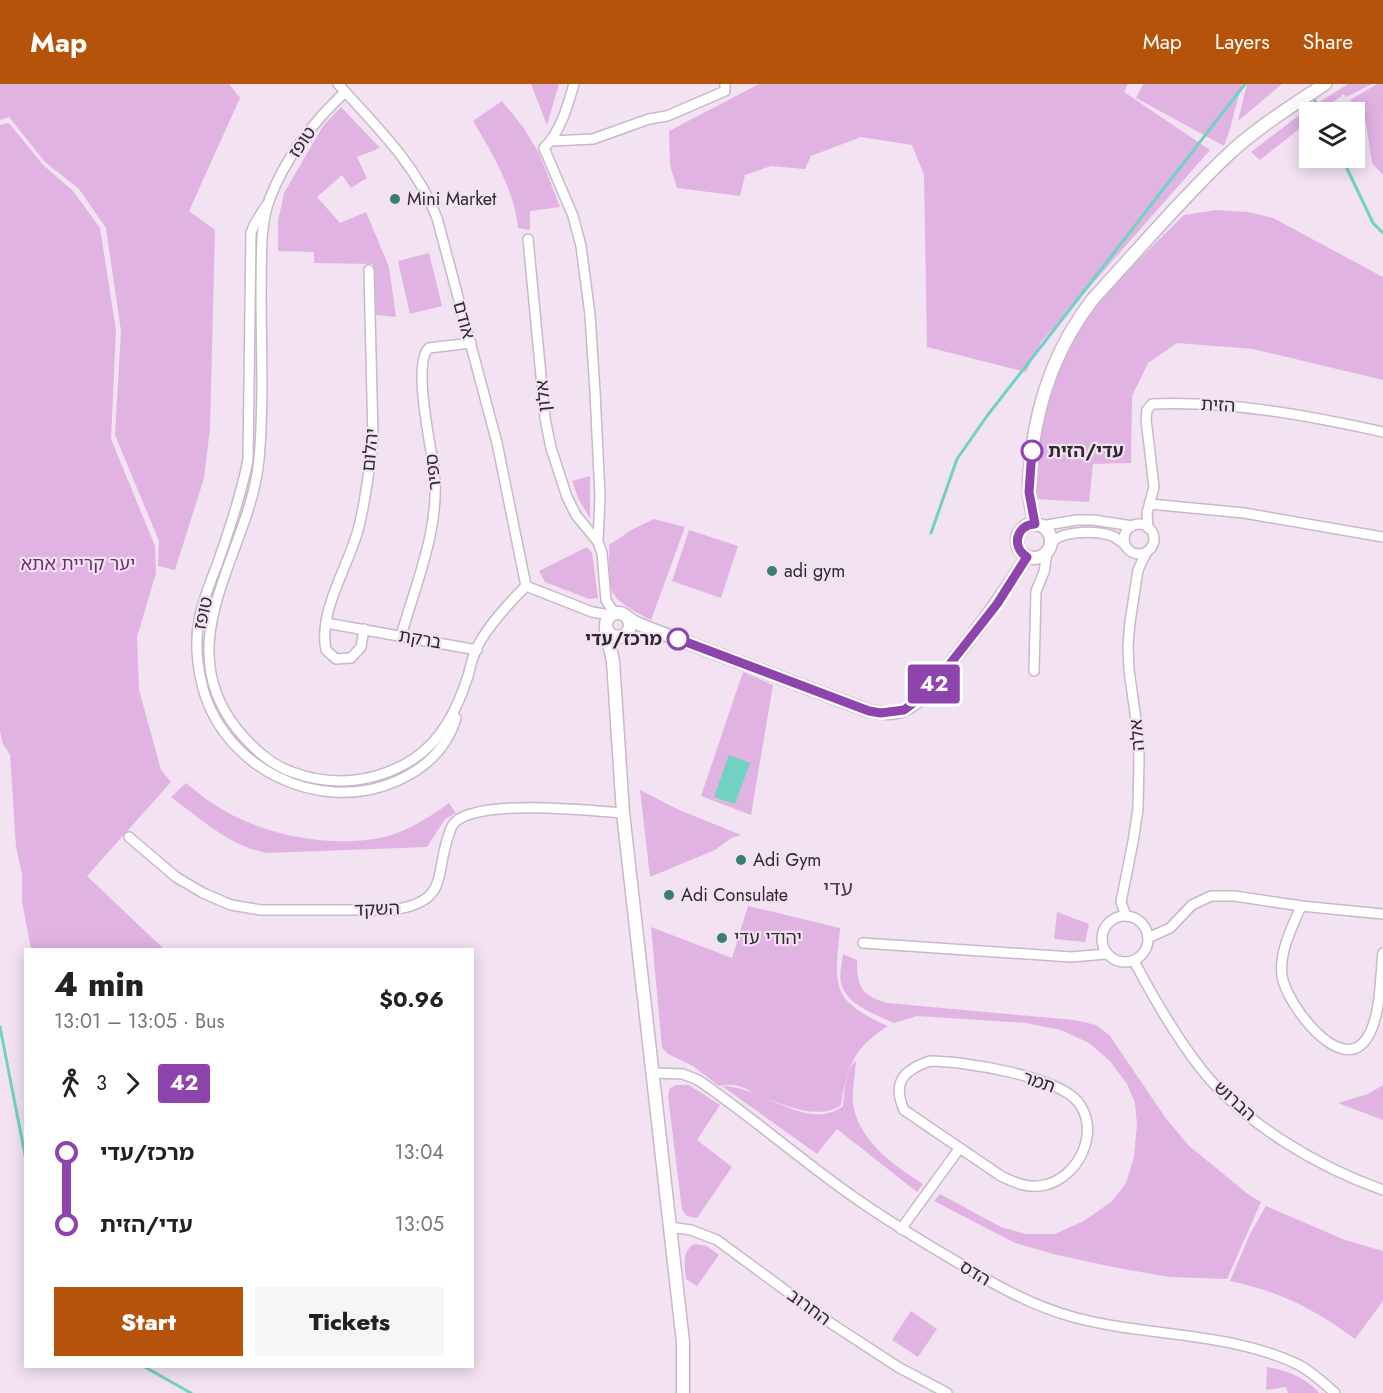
<!DOCTYPE html>
<meta charset="utf-8">
<style>
body{margin:0;font-family:Jost,"Noto Sans Hebrew",sans-serif;background:#f6f6f6;color:#222;height:100vh;display:flex;flex-direction:column;font-size:22px;white-space:nowrap}
*{box-sizing:border-box;margin:0}
p{font-size:20px;color:#767676}
.icon{flex:none;width:33px;height:33px;fill:none;stroke:currentColor;stroke-width:2;stroke-linecap:round;stroke-linejoin:round}
.map{position:relative;flex:1;overflow:hidden}
.drawer{position:absolute;left:24px;top:864px;width:450px;height:420px;display:flex;flex-direction:column;background:#fff;border-radius:0px;box-shadow:0 3px 15px #0003}
.drawer>*{flex:none}
.badge{padding:0 12px;border-radius:4px;font-size:21px;line-height:39px}
.buttons{position:absolute;left:1299px;top:18px;display:grid;gap:12px}
.buttons a{display:grid;place-items:center;width:66px;height:66px;border-radius:0px;background:#fff;box-shadow:0 3px 15px #0003;font-size:30px}
.map>.badge{position:absolute;translate:-50% -50%;box-shadow:0 0 0 3px #fff}
.legs{display:flex;align-items:center;gap:9px;height:66px;padding:0 30px;font-size:20px}
.legs p{margin-inline-start:auto}
.headline{display:flex;align-items:center;justify-content:space-between;height:102px;padding:0 30px}
h1{font-size:33px;font-weight:800;line-height:45px}
.action{display:flex;gap:12px;margin-top:auto;padding:12px 30px}
.action a{flex:1;height:69px;border-radius:0px;background:#b45309;color:#fff;font-size:24px;font-weight:800;line-height:69px;text-align:center}
.action a+a{background:#f6f6f6;color:#222}
ul{padding:0 30px;list-style:none}
li{display:flex;align-items:center;gap:21px;height:72px;font-size:22px}
li i{display:grid;place-items:center;width:9px;height:100%;margin:0 8px;background:currentColor}
li i::after{content:'';width:15px;height:15px;margin:-8px;border:4px solid;border-radius:50%;background:#fff}
li p{margin-inline-start:auto}
li:first-child i{background:linear-gradient(#0000 50%,currentColor 0)}
li:last-child i{background:linear-gradient(currentColor 50%,#0000 0)}
header{display:flex;align-items:center;gap:36px;box-sizing:border-box;height:84px;padding:0 30px;background:#b45309;color:#fff}
header strong{font-size:28px}
nav{display:flex;gap:33px;margin-inline-start:auto;font-size:21px}
.map>svg:first-child{display:block}
.green{fill:#e1b3e3}
.water{fill:#71d2c2}
.lines{fill:none;stroke-linecap:round;stroke-linejoin:round}
.stream{stroke:#71d2c2;stroke-width:3}
.street-casing{stroke:#c8b9c8;stroke-width:12}
.secondary-casing{stroke:#c8b9c8;stroke-width:15}
.street{stroke:#fff;stroke-width:9}
.secondary{stroke:#fff;stroke-width:12}
.line-1-casing{stroke:#fff;stroke-width:14}
.line-1{stroke:#8e44ad;stroke-width:9}
.poi-dot{fill:#3a7e73;stroke:#f2e2f2;stroke-width:2}
.stop-1-dot{fill:#fff;stroke:#8e44ad;stroke-width:3}
.labels{text-anchor:middle;stroke-width:4.5;stroke-linejoin:round;paint-order:stroke}
.street-label{font-size:18px;fill:#2e282f;stroke:#f2e2f2}
.poi-label{font-size:18px;fill:#2e282f;stroke:#f2e2f2;text-anchor:start}
.stop-label{font-size:18px;font-weight:bold;fill:#2e282f;stroke:#f2e2f2;text-anchor:start}
.park-label{font-size:18px;fill:#6b2d6e;stroke:#f2e2f2}
.quarter-label{font-size:21px;fill:#4c404d;stroke:#f2e2f2}
</style>
<header>
<strong>Map</strong>
<nav><a>Map</a><a>Layers</a><a>Share</a></nav>
</header>
<div class="map">
<svg width="1383" height="1309" viewBox="0 0 1383 1309">
<rect width="100%" height="100%" fill="#f2e2f2"/>
<!-- green -->
<g class="green">
<polygon points="0,0 229,0 240,14 189,127 215,146 210,344 204,394 175,486 158,482 159,457 115,351 121,247 106,144 79,105 45,78 9,33 0,36"/>
<polygon points="531,0 559,0 547,41"/>
<polygon points="759,0 1128,0 1124,8 1210,66 1041,258 1026,288 927,263 924,91 912,61 861,53 811,72 805,85 771,82 745,91 740,112 677,104 670,81 669,47"/>
<polygon points="1143,0 1242,0 1229,48 1224,62 1136,14"/>
<polygon points="1247,0 1282,0 1238,37"/>
<polygon points="1348,0 1372,0 1346,13 1344,10 1320,28 1310,28 1309,37 1260,76 1251,68 1302,29"/>
<polygon points="1377,0 1383,0 1383,91 1372,79 1366,40 1350,16"/>
<path d="M502,17L523,43L539,69L560,123L530,127V146L518,144C515,108 492,68 473,37Z"/>
<polygon points="341,23 380,64 357,73 367,94 351,104 342,91 317,113 340,139 366,128 389,183 396,233 376,231 373,180 314,179 314,168 278,167 278,137 284,109 323,42"/>
<polygon points="9,39 43,81 73,107 100,144 116,246 111,355 155,462 156,489 137,553 139,606 161,686 171,698 87,792 164,865 31,865 22,817 22,790 16,763 10,671 2,658 0,646 0,41"/>
<polygon points="1216,126 1248,128 1273,134 1383,193 1383,296 1253,265 1177,259 1148,279 1132,312 1131,379 1093,380 1089,418 1035,415 1036,378 1042,333 1054,294 1079,244 1110,204 1184,131"/>
<polygon points="429,169 442,222 410,230 398,177"/>
<polygon points="590,392 590,434 579,416 572,397"/>
<path d="M654,435L685,443L651,536C604,511 610,512 609,461L633,445Z"/>
<polygon points="689,446 738,462 721,514 672,497"/>
<polygon points="587,463 592,469 598,514 589,515 545,498 539,487"/>
<polygon points="743,588 773,601 751,731 701,712"/>
<path d="M186,699C196,707 205,715 215,721C260,751 331,765 384,753C408,747 430,733 449,719L456,729L445,735L427,763L267,769C229,762 201,735 171,713Z"/>
<polygon points="640,706 677,725 741,751 731,754 715,766 650,793"/>
<path d="M748,822L840,844C835,902 829,916 888,942C853,964 847,983 841,1021C818,1038 779,1019 755,1010C750,1007 744,1003 738,1002C732,1000 726,1001 719,1002L693,982L668,970L662,964L651,843L732,874Z"/>
<polygon points="1057,828 1089,840 1085,858 1054,855"/>
<path d="M843,870L857,876C857,903 861,912 888,919L1074,936L1096,941L1110,952L1165,1033L1188,1061L1249,1111L1261,1118L1227,1195L1169,1193L1118,1184L1057,1171L1015,1159L934,1117L940,1110L1001,1143L1026,1150H1055L1084,1137L1112,1117L1126,1099L1134,1073L1137,1041L1135,1019L1127,1000L1110,977L1089,959L1061,946L1026,939L917,932L894,939C877,931 846,921 841,899C839,891 842,879 843,870Z"/>
<path d="M856,977C855,991 852,1005 853,1019C858,1057 894,1081 923,1100L917,1108L837,1045L817,1070L722,1002C759,1001 808,1049 843,1022C845,1007 844,987 856,977Z"/>
<polygon points="676,1001 689,1001 720,1021 697,1056 732,1083 697,1134 687,1132 682,1126 668,1012 670,1004"/>
<polygon points="1383,1001 1383,1036 1338,1019 1368,1010"/>
<path d="M1266,1122L1345,1156L1383,1167V1217L1355,1255C1314,1225 1281,1208 1230,1197L1250,1150Z"/>
<path d="M694,1160L707,1162L719,1171L697,1202L686,1195C685,1181 681,1169 694,1160Z"/>
<polygon points="911,1227 937,1245 918,1273 892,1256"/>
<path d="M1267,1283C1287,1287 1305,1293 1319,1309H1288L1286,1303L1266,1306Z"/>
</g>
<!-- water -->
<polygon class="water" points="729,671 750,679 735,720 714,713"/>
<g class="lines">
<!-- stream -->
<g class="stream">
<polyline points="1312,11 1321,28"/>
<polyline points="1342,74 1373,139 1383,149"/>
<polyline points="931,449 957,375 987,332 1245,0"/>
<polyline points="0,943 26,1076"/>
<polyline points="143,1282 191,1309"/>
</g>
<!-- street casing -->
<g class="street-casing">
<g id="street">
<path d="M338,0C375,41 417,81 437,134L497,359L526,502"/>
<path d="M574,0C568,21 560,49 544,64L573,132L581,162L590,231L595,308L600,412L598,458L602,469L606,516L614,529"/>
<path d="M345,8C313,38 286,73 270,114C259,143 262,176 261,206C261,262 264,319 259,375C251,467 166,556 237,645C252,663 269,680 292,688C332,703 375,699 412,676C443,656 457,625 468,592C471,580 474,566 481,556C493,536 510,518 526,502"/>
<polyline points="552,57 593,55 649,35 667,32 725,7 725,0"/>
<path d="M266,122L255,139L251,149L248,376C241,412 229,447 217,481C210,499 202,518 199,537C195,556 197,577 201,596C219,683 319,733 399,696C427,683 447,664 456,634"/>
<polyline points="528,155 545,334 551,364 567,413 576,431 598,458"/>
<polyline points="1150,420 1244,429 1383,453"/>
<circle cx="1139" cy="455" r="15"/>
<polyline points="1041,442 1077,436 1094,436 1132,442"/>
<path d="M1148,444L1147,429L1154,403L1146,335L1147,326L1152,320C1230,317 1307,331 1383,348"/>
<path d="M1051,461C1057,446 1095,447 1109,451C1115,452 1120,457 1125,461"/>
<polyline points="526,502 592,528 610,531"/>
<polyline points="326,539 477,566"/>
<path d="M364,545L361,563L351,574L336,575L326,566C318,528 348,483 358,446C366,417 369,386 373,355L369,186"/>
<path d="M401,552C416,499 441,442 434,386C431,362 412,279 429,264L471,259"/>
<polyline points="1034,587 1036,507 1044,488 1047,469"/>
<path d="M129,753L176,793L203,809L231,821L261,826H393C450,817 434,792 449,750C451,743 453,739 459,735C489,716 586,726 623,729"/>
<path d="M1301,822C1292,844 1279,867 1282,892C1286,919 1341,994 1367,954C1381,933 1380,894 1383,869"/>
<circle cx="1125" cy="855" r="23"/>
<polyline points="1126,832 1121,818 1133,758 1138,725 1139,675 1138,650 1129,586 1128,562 1130,538 1138,486 1146,469"/>
<polyline points="1148,854 1170,844 1192,821 1211,812 1234,812 1301,822 1383,830"/>
<polyline points="863,859 1071,873 1106,870"/>
<path d="M1134,877C1154,915 1175,952 1202,986C1245,1040 1318,1083 1383,1106"/>
<path d="M930,977C963,977 1057,992 1078,1018C1101,1047 1079,1093 1045,1101C1029,1105 1015,1099 1001,1092L904,1026C892,999 903,986 930,977Z"/>
<path d="M653,989L683,990L698,996C754,1034 805,1080 861,1118C894,1141 928,1161 962,1181C997,1202 1033,1222 1073,1233C1146,1253 1229,1247 1299,1281C1312,1288 1324,1299 1335,1309"/>
<polyline points="670,1143 691,1146 717,1156 823,1234 898,1283 947,1309"/>
<polyline points="901,1145 959,1065"/>
</g>
</g>
<!-- secondary casing -->
<g class="secondary-casing">
<g id="secondary">
<path d="M1035,440C1033,430 1030,419 1029,408C1028,395 1031,380 1032,367C1039,310 1058,260 1093,215C1139,165 1183,113 1232,67C1260,42 1293,21 1325,0"/>
<circle cx="1034" cy="457" r="17"/>
<circle cx="618" cy="541" r="12"/>
<path d="M627,533L634,538L651,545L869,627C882,629 894,631 906,625C927,614 940,594 954,575C981,541 1004,509 1027,473"/>
<polyline points="606,546 613,577 623,729 683,1258 683,1309"/>
</g>
</g>
<!-- street -->
<use href="#street" class="street"/>
<!-- secondary -->
<use href="#secondary" class="secondary"/>
</g>
<g class="lines">
<!-- line-1 casing -->
<g class="line-1-casing">
<path id="line-1" d="M678,555L869,627L881,629L904,626L928,608L997,520L1027,473C1011,463 1016,441 1035,440L1029,408L1032,367"/>
</g>
<!-- line-1 -->
<use href="#line-1" class="line-1"/>
</g>
<!-- markers -->
<g class="poi-dot">
<circle cx="395" cy="115" r="6"/>
<circle cx="772" cy="487" r="6"/>
<circle cx="741" cy="776" r="6"/>
<circle cx="669" cy="811" r="6"/>
<circle cx="722" cy="854" r="6"/>
</g>
<g class="stop-1-dot">
<circle cx="1032" cy="367" r="10"/>
<circle cx="678" cy="555" r="10"/>
</g>
<g class="labels">
<!-- street labels -->
<g class="street-label">
<text transform="translate(302 58) rotate(-56)" y="6">טופז</text>
<text transform="translate(464 236) rotate(75)" y="6">אודם</text>
<text transform="translate(543 312) rotate(-96)" y="6">אלון</text>
<text transform="translate(1218 321) rotate(3)" y="6">הזית</text>
<text transform="translate(370 366) rotate(-85)" y="6">יהלום</text>
<text transform="translate(433 388) rotate(-96)" y="6">ספיר</text>
<text transform="translate(203 529) rotate(-77)" y="6">טופז</text>
<text transform="translate(420 555) rotate(10)" y="6">ברקת</text>
<text transform="translate(1137 651) rotate(-95)" y="6">אלה</text>
<text transform="translate(377 825) rotate(-2)" y="6">השקד</text>
<text transform="translate(1039 998) rotate(19)" y="6">תמר</text>
<text transform="translate(1235 1017) rotate(42)" y="6">הברוש</text>
<text transform="translate(975 1189) rotate(31)" y="6">הדס</text>
<text transform="translate(809 1223) rotate(36)" y="6">החרוב</text>
</g>
<!-- poi labels -->
<g class="poi-label">
<text x="407" y="121">Mini Market</text>
<text x="784" y="493">adi gym</text>
<text x="753" y="782">Adi Gym</text>
<text x="681" y="817">Adi Consulate</text>
<text x="734" y="860">יהודי עדי</text>
</g>
<!-- stop labels -->
<g class="stop-label">
<text x="1048" y="373">עדי/הזית</text>
<text x="662" y="561" text-anchor="end">מרכז/עדי</text>
</g>
<!-- park labels -->
<g class="park-label">
<text x="78" y="486">יער קריית אתא</text>
</g>
<!-- quarter labels -->
<g class="quarter-label">
<text x="838" y="811">עדי</text>
</g>
</g>
</svg>
<div class="buttons">
<a><svg class="icon" aria-label="layers" viewBox="0 0 24 24"><path d="M12 4l9 5-9 5-9-5zM3 14l9 5 9-5"/></svg></a>
</div>
<b class="badge" style="left:934px;top:600px;background:#8e44ad;color:#fff">42</b>
<section class="drawer">
<div class="headline"><div><h1>4 min</h1><p>13:01 – 13:05 · Bus</p></div><b>$0.96</b></div>
<div class="legs"><svg class="icon" aria-label="walk" viewBox="0 0 24 24"><circle cx="13" cy="4" r="2"/><path d="M13 8l-2 6 4 7M11 14l-3 7M7 12l3-4h3l4 4"/></svg>3<svg class="icon" aria-label="forward" viewBox="0 0 24 24"><path d="M9 5l7 7-7 7"/></svg><b class="badge" style="background:#8e44ad;color:#fff">42</b></div>
<ul>
<li><i style="color:#8e44ad"></i><b>מרכז/עדי</b><p>13:04</p></li>
<li><i style="color:#8e44ad"></i><b>עדי/הזית</b><p>13:05</p></li>
</ul>
<div class="action"><a>Start</a><a>Tickets</a></div>
</section>
</div>
